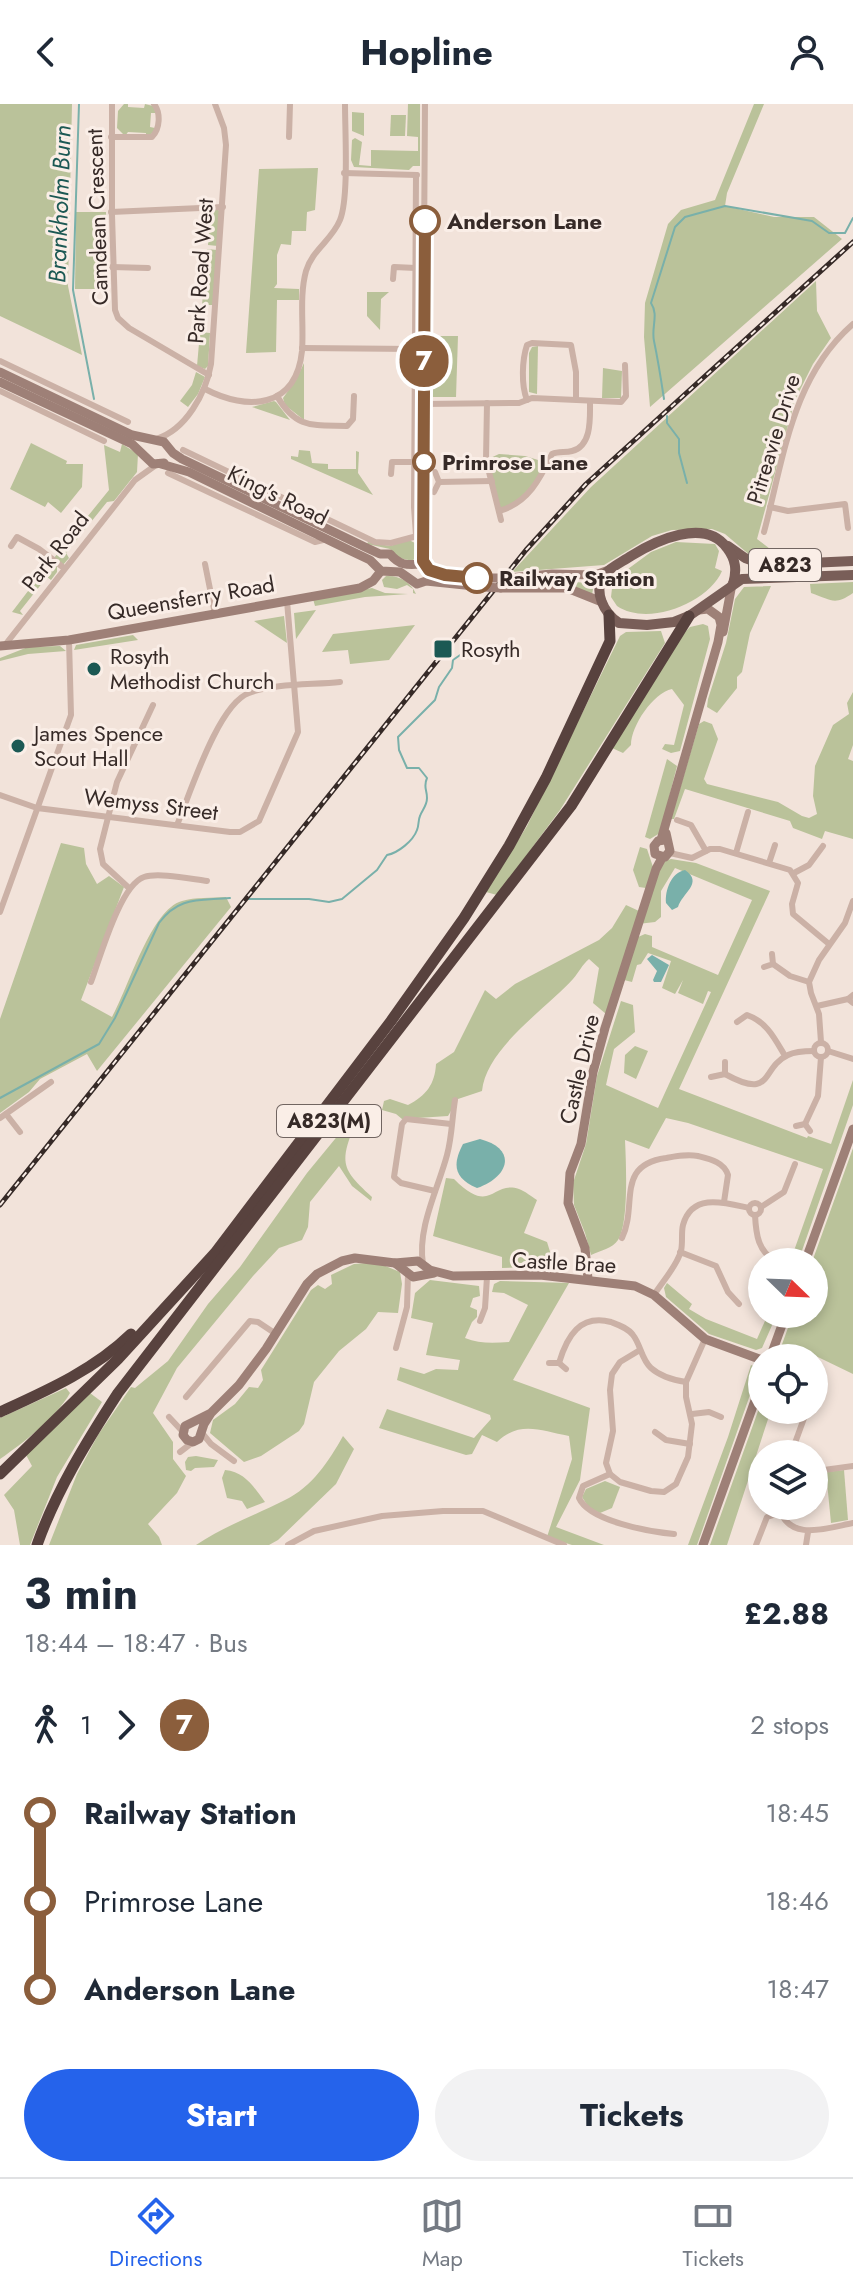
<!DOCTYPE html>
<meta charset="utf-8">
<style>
body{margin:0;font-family:Jost,sans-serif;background:#f2f2f3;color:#1f2937;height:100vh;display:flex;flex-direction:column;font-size:30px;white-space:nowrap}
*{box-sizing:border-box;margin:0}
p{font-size:26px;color:#747a83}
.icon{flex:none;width:44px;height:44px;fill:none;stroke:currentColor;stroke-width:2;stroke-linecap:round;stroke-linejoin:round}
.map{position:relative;height:1441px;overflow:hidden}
.details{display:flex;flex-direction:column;background:#fff;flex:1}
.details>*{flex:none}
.badge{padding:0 16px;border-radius:26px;font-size:28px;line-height:52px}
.needle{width:52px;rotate:113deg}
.controls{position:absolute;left:748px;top:1144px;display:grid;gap:16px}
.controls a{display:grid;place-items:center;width:80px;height:80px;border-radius:50%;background:#fff;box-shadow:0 4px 12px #0003;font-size:40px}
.map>.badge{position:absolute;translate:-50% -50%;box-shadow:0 0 0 4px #fff}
.legs{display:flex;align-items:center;gap:12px;height:88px;padding:0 24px;font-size:26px}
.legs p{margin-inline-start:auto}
.head{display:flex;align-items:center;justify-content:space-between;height:136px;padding:0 24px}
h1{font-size:44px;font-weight:700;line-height:60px}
.primary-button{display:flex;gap:16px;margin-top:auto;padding:16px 24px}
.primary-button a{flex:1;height:92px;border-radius:48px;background:#2563eb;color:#fff;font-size:32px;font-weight:700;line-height:92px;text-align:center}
.primary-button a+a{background:#f2f2f3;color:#1f2937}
ul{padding:0 24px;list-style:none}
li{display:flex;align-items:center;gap:28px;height:88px;font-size:30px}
li i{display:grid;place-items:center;width:12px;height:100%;margin:0 10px;background:currentColor}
li i::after{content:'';width:20px;height:20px;margin:-10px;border:6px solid;border-radius:50%;background:#fff}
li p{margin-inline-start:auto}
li:first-child i{background:linear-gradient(#0000 50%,currentColor 0)}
li:last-child i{background:linear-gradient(currentColor 50%,#0000 0)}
header{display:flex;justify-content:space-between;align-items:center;height:104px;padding:0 24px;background:#fff;font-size:36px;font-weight:700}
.tab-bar{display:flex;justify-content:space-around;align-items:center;height:112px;border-top:2px solid #e0e1e3;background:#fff;font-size:22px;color:#747a83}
.tab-bar a{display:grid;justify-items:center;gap:4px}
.tab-bar .current{color:#2563eb}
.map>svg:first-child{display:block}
.green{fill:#bac29a}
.water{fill:#79b0aa}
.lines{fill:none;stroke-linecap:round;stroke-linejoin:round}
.stream{stroke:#79b0aa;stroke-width:2}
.street{stroke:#cbb1a6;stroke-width:6}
.secondary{stroke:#9e8077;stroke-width:9}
.primary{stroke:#795e58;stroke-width:10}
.highway{stroke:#58423e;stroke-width:11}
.rail-casing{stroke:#362a27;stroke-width:5}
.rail{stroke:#faeee7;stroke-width:2;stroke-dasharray:6;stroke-linecap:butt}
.secondary-bridge{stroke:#9e8077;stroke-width:9}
.line-1-casing{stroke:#fff;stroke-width:18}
.line-1{stroke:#8b5e3c;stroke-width:12}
.stop-1-dot{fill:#fff;stroke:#8b5e3c;stroke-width:4}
.poi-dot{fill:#1c5954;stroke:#faeee7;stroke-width:3}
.labels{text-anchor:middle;stroke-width:6;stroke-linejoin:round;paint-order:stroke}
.shield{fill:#faeee7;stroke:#716561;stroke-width:2}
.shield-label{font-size:20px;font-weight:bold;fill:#362a27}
.street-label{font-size:22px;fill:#362a27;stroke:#faeee7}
.stop-label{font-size:22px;font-weight:bold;fill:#362a27;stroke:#faeee7;text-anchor:start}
.poi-label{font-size:22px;fill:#362a27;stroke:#faeee7;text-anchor:start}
.water-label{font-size:24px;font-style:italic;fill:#1c5954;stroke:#faeee7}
</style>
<header><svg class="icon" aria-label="back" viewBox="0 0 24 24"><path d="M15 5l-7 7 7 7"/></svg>Hopline<svg class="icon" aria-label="person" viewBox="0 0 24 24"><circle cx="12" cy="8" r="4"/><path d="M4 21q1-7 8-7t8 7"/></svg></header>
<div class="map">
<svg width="853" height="1441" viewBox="0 0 853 1441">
<rect width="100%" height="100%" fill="#f2e3da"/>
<!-- green -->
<g class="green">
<polygon points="0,0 72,0 68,182 82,251 0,212"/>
<polygon points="124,0 128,0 128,3 144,4 145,0 153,2 156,9 151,9 150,23 155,24 154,28 146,33 146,29 128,28 125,32 117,24 118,7"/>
<polygon points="408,0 420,0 420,62 413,62 409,66 354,63 351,56 352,36 355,34 362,38 359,61 371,62 371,46 418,47 418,33 407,32"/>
<polygon points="754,0 764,0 727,89 725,102 774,113 814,113 842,135 650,303 644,233 645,199 668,120 681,106 715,96"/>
<polygon points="352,8 364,9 364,32 352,27"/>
<polygon points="391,11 406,11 405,32 390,32"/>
<polygon points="318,64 315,106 307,108 306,127 292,127 291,141 281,140 277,151 277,180 274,184 299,185 299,196 277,196 276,248 246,249 259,65"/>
<polygon points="210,105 217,105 221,108 218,142 208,141"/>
<polygon points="76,108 106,108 107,185 75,185"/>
<polygon points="207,145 217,146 213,201 202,201"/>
<polygon points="816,177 817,207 831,234 813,260 795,296 757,435 774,448 788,450 788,456 752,453 725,430 712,425 672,426 652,432 604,461 512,468 591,383"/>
<polygon points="367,188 389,188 381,195 380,226 367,212"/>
<polygon points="418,211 421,211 420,387 417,387"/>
<polygon points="200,228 210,229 208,262 205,265 197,262"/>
<polygon points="431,232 458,232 456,293 431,293"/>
<polygon points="538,242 537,290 529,288 529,249 532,243"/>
<polygon points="304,259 304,316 285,301 283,294 296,276"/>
<polygon points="603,264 622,267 621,294 602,294"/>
<polygon points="196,268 205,273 198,290 188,303 180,297 192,281"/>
<polygon points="274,297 276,298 290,316 252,303"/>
<polygon points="31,339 67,357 66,360 83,360 82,383 61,409 48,398 45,403 10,385"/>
<polygon points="122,340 138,350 137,368 114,397 107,398 66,449 69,454 63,461 54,454 109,386 104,341 120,348"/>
<polygon points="299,346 310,347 312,359 328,360 328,365 356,365 356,347 359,348 358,369 373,391 291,355 291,352 298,353"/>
<polygon points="499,350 525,352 548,359 523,393 499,407 486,356"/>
<polygon points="409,436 415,439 418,445 413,457 399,454 390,445 367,440 368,438 390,442"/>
<path d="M676,438L715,440L719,447L715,464L722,467C708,499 648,523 617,502L611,493L613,476L651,448Z"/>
<polygon points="51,457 57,462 57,468 51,476 47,473 20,507 23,511 12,508"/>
<path d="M386,472C399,471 411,478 416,490L413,489V485L407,481L397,485L384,483L382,476Z"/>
<polygon points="571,475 575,478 587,479 593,485 592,491 569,481 532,478 532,476"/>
<path d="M853,478V489C834,502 832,496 811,489L810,480Z"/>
<polygon points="771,482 750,529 742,568 737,573 737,584 717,609 707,603 708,595 726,539 735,495 744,483"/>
<polygon points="372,484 385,489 408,490 365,493 315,502 313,495"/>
<polygon points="316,506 296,535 294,509"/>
<polygon points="284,512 287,539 254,517"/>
<path d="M703,520L708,522L710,535L680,647L671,649L662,645L665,640L674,641L684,601L672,585C653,589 631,622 631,641L623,649L612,644L684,529L690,523Z"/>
<polygon points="415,521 389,556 350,560 348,546 322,548 333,530"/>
<polygon points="661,527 665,539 560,706 497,791 486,788 527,722 620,532 626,528"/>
<polygon points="133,531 138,536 74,546 76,541"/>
<polygon points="60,542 66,547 28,550 0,557 0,554 28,543"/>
<polygon points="853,588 853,641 848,655 853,657 853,735 825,727 822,735 793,724 790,717 685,685 674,715 671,715 699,620 704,617 712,620 718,635 704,675 707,680 778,698 802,712 809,714 817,710 813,692 815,662 833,621 849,610 847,599"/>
<polygon points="667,655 677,662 660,729 650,735 645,733"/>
<path d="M61,739L84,744L86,760L97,780L109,772L124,783L81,896L112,913C128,885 151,805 182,797C195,793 212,794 226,793L231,803L97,967L87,950L40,975L29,988L0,1009V915Z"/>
<polygon points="640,743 647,745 653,763 646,784 639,783 633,766"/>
<path d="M671,755L696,759L770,787L679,985L807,1034L808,1032L831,1040L853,976V1001L798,1158H790L823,1065L688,1019L666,1014L649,1045L625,1036C626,1057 629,1120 618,1136C613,1144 600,1147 591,1151L585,1129L574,1101L573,1079L586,1040L597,972L621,897L633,901L635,928L614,945L606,981L658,1004L711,888L708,887L703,900L678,889L683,876L675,890L662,884L671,857L648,849L641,860L637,861L632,878L624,876L638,833L645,830L652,832V843L718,871L752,796L675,764L661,787V813L655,818L638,820L662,758Z"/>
<path d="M626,801L639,807L606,910L593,899L599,864L589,855C582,861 579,868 573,875C546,905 486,944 482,987L458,995L448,1012L402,1015L396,1010L382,1006L384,997L390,995L408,1001C426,992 435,980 436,960L454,948L485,886L496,895L515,880L599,836L612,824Z"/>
<polygon points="635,942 648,947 636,975 624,969 625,951"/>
<path d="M349,1018L354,1022C340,1059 341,1065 372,1093L371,1097L352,1082L339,1062L310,1098L308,1123L302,1136L279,1144L253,1172L177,1264L153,1309L173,1338V1355L186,1372L177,1389L148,1420L159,1433L162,1441H49L77,1370L98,1331L131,1283L135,1284L168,1257L208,1200L240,1163L307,1069Z"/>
<polygon points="853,1044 853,1270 793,1241 788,1254 777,1254 793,1210 814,1210 814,1158 812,1158"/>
<path d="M446,1074L454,1075C492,1113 491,1076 519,1085C525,1087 532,1093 537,1096L524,1129L547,1138L552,1154L548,1163L502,1164V1153L433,1132Z"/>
<polygon points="367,1159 383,1161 400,1168 402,1180 398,1209 378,1208 366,1225 339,1247 314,1278 304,1320 299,1327 261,1352 244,1358 210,1329 213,1316 235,1300 249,1283 258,1284 263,1276 261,1266 311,1186 318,1181 325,1185 332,1180 331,1171 354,1160"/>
<path d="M430,1176L479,1182L480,1192L473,1194L470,1203L477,1206V1213L472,1218L465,1234C479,1240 494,1239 509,1238L528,1201L504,1189L492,1188L494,1180L500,1177L569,1179L513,1276L590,1304L580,1376L556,1423L604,1441H572L547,1433L572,1355L569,1332C541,1327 520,1316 497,1338L482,1331L472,1350L466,1351L379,1324L387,1305L474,1334L491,1315L490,1311L397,1276L400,1263L424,1270L436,1265L458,1266L460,1256L426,1251L433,1219L411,1214L415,1189Z"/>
<polygon points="667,1179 692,1200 689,1205 706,1215 757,1235 768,1210 777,1210 762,1244 756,1246 709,1230 666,1193 664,1184"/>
<polygon points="751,1261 758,1264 756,1274 697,1441 688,1441 728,1333"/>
<path d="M66,1284L70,1289C56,1314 23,1339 0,1355V1314Z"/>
<polygon points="90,1289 102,1298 57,1373 30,1441 20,1441 14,1406 4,1391 32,1362 25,1349"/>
<polygon points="762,1296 762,1306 771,1306 727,1441 710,1441"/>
<path d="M343,1332L354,1345L336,1380L278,1436L269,1441H196C224,1422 256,1411 285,1396C312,1383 329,1357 343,1332Z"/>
<polygon points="196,1352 218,1356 214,1363 195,1364 191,1367 186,1366 185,1358 188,1353"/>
<path d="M225,1366C245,1368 253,1382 265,1398L247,1405L242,1397L227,1394L222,1374Z"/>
<polygon points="844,1366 848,1416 831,1419 826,1368"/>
<polygon points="605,1377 620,1383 612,1404 600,1409 589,1404 582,1393 586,1385"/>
</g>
<!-- water -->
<g class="water">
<path d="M685,766C704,779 682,789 678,803L672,806L666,799C665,786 671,769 685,766Z"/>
<polygon points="652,851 669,861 661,878 654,878 653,876 657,867 647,855"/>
<path d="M480,1035C518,1045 509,1073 477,1084C454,1074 452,1061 463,1040Z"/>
</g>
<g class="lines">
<!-- stream -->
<g class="stream">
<polyline points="79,0 73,186 94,295"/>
<path d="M664,295C661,275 658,256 654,237C651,223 659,211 651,199L675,123L685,113L725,102L812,117L829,129H845L853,114"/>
<polyline points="667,312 667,319 679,335 679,349 687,379"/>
<path d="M248,795H309L329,798L342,795L377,766L387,751C398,749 413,737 417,726C419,722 418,716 420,712C422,706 427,702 427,694C427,685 423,683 427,674L419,664H407L399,646L398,633L435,596L439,583L452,564L453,556L463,549H478"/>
<path d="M0,994L99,940L115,914L159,819C179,792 199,797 230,794"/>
</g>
<!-- street -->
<g class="street">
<polyline points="112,0 112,111 115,206 118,214 129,224 209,271"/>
<path d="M111,33H152C160,25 161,9 154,0"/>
<polyline points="289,33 290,0"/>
<polyline points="344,69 417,71"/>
<polyline points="111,108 223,103"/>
<polyline points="112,163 148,164"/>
<polyline points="393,175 394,163 416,164"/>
<polyline points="302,244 414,245"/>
<polyline points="0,257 128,318"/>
<path d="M205,285C247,307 296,305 302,247C304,220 299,193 306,167C312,146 332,136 340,116C349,94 345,27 345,0"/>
<polyline points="0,287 104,337"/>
<path d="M277,292C296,325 312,321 347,322L353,315L354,292"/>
<path d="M527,296C521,281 522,256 527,241L532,239L571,241L576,268V294"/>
<polyline points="487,299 486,356 501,416"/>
<polyline points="424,300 519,299 532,294 621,298 626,292 625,261"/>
<path d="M156,335C186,326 206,289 211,260L226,41L224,24L215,0"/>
<polyline points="183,346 375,438 391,439 417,432"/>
<polyline points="168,369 315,438 327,435"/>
<polyline points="391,370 392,358 414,358"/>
<polyline points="439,378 492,377"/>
<polyline points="434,388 439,378 435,368"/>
<polyline points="770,403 788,407 845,400 848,424"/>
<path d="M499,407C528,399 540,375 552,350C559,347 565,349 572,347C592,342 590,314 590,298"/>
<path d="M764,428C784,353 792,273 853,220"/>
<polyline points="416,431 414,403 416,71"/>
<polyline points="11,442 17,433 39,445 64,464"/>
<polyline points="205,460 215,510"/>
<polyline points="425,461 422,444 425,0"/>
<polyline points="5,541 135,376 156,361"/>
<polyline points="0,691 37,704 230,728 240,728 259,717 298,628 287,497"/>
<polyline points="677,716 691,721 706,747"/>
<path d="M177,721C190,690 218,600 249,589C274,579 313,581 340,578"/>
<polyline points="670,749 692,754 710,745 720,745 790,766 798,779 792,800 793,810 829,840"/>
<polyline points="736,749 748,708"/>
<polyline points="769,759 775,741"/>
<polyline points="794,769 809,761 823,742"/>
<polyline points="129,784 103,760 100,745 117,678 153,601"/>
<polyline points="0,808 71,611 69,536"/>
<polyline points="773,860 790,872 809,878"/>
<polyline points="764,863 773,860 772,850"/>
<path d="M91,878C100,854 120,781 144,773C158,768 191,775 207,777"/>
<polyline points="853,891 848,895 853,899"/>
<polyline points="817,902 848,895"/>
<path d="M737,918L747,911C767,918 775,935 785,952"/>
<polyline points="821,938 819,910 811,889 809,878 819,856 845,819 853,797"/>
<circle cx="821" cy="946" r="7"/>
<polyline points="828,947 853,955"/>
<path d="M725,958V970C774,997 760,964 788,951C796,947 806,947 814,947"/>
<polyline points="711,973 725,970"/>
<polyline points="6,1010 20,1028"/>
<polyline points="0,1014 51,978"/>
<polyline points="805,1020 818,992 821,953"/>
<polyline points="796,1022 805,1020 810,1027"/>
<polyline points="435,1087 401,1079 394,1073 402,1020 406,1015 451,1020"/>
<circle cx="755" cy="1105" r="6"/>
<polyline points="761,1103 784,1088 795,1060"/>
<path d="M755,1111C756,1131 758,1147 776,1158"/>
<path d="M622,1134C638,1101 615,1061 666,1054C677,1052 687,1050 698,1052C710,1055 724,1058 728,1071L724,1098"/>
<polyline points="680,1148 716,1162 728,1188 739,1200"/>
<path d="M423,1160C417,1124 438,1085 447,1051C452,1033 452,1014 455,996"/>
<path d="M654,1191C662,1178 677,1162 681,1147C683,1138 681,1129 683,1121C692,1088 726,1099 749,1104"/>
<polyline points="480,1217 485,1204 487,1173"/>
<polyline points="396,1244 407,1203 408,1170"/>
<polyline points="640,1246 620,1258 612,1270 610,1286 613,1327 606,1359 610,1370 620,1378 651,1387 664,1388 676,1380 688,1353 692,1320 686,1293 686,1278 705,1235"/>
<polyline points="549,1259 559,1259 566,1265"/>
<path d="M559,1259C567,1232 580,1210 611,1218C619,1221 628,1224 633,1231C641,1241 641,1255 651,1264C661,1273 673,1276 686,1278"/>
<polyline points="186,1293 250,1217 258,1218 276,1230"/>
<polyline points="814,1298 819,1296"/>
<polyline points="692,1310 709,1308 721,1313"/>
<polyline points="169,1313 183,1328"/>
<polyline points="655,1328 666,1336 690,1340"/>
<polyline points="202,1329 211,1340 234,1357"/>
<polyline points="180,1348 193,1338"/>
<polyline points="791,1350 807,1306"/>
<polyline points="814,1363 824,1366 853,1362"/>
<path d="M610,1370L583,1382L579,1394C589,1417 650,1428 674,1430"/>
<path d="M779,1402C787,1439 827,1424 853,1419"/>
<polyline points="288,1441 314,1427 382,1412 443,1407 483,1407 564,1441"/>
<polyline points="756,1441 767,1413 780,1409"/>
<polyline points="806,1441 808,1428"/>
</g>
<!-- secondary -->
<g class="secondary">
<path d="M0,268L132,331L164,338L173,349L182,355L367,444L380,450H390C400,462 407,461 422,460L429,466"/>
<polyline points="0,278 132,340 153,360 164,359"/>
<polyline points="161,360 189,368 351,447 370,456 381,467 400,468 417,480 426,477 484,483"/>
<polyline points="429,466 461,473 489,474"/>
<polyline points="508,474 552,470 595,471 609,466"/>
<polyline points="501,484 567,484 602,498"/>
<polyline points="723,528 732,480"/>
<polyline points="0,542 69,536 360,484 373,477 381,467"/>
<polyline points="661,736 718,538 721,521 719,513 708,505 699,506"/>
<polyline points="664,736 658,737 654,742 655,750 665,753 670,747 666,729"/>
<polyline points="805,1158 853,1025"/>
<polyline points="395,1159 413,1173 434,1169"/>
<polyline points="588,1175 585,1144 568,1099 570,1069 581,1040 593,968 605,924 656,765 662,754"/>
<polyline points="770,1254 786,1210"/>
<polyline points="211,1309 204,1320 199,1335 193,1338 187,1336 183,1331 185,1322 211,1309 239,1281 266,1245 307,1180 317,1170 342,1157 355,1154 395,1159 418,1157 430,1166 453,1172 540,1171 635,1182 654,1191 705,1235 762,1256"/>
<polyline points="703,1441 762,1277"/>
</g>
<!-- primary -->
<g class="primary">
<polyline points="728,442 745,454 765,461 853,457"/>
<path d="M733,480C737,466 736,456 727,444C705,413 655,437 631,452C622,458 611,463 605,470C592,487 604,509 619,519L647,521L674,518L689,512L742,475L853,471"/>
</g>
<!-- highway -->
<g class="highway">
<path d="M0,1308C46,1287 94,1266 131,1230"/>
<polyline points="0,1370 118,1255 215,1149 391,917 464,814 509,742 546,674 610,537 609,511"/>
<path d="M37,1441C56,1387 87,1337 118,1289L571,702L689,512"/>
</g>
<!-- rail casing -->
<g class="rail-casing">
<polyline id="rail" points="0,1101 526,446 586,380 853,138"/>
</g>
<!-- rail -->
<use href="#rail" class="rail"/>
<!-- secondary-bridge -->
<g class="secondary-bridge">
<polyline points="489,474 508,474"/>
<polyline points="484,483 501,484"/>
</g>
</g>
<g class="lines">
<!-- line-1 casing -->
<g class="line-1-casing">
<polyline id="line-1" points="425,117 423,457 429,466 445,471 477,474"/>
</g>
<!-- line-1 -->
<use href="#line-1" class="line-1"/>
</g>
<!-- markers -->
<g class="stop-1-dot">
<circle cx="425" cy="117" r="14"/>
<circle cx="424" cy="358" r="10"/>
<circle cx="477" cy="474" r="14"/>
</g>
<g class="poi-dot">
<rect x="433" y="535" width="20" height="20" rx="4"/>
<circle cx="94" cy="565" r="8"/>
<circle cx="18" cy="642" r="8"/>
</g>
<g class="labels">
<!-- shield labels -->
<g class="shield">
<rect x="749" y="445" width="72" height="32" rx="6"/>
<rect x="277" y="1001" width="104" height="32" rx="6"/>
</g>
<g class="shield-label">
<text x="785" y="468">A823</text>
<text x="329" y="1024">A823(M)</text>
</g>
<!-- street labels -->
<g class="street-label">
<text transform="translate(97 113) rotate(-92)" y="8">Camdean Crescent</text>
<text transform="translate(200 167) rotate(-86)" y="8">Park Road West</text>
<text transform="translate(773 335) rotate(-73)" y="8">Pitreavie Drive</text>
<text transform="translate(278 391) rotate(26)" y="8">King's Road</text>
<text transform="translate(55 447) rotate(-52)" y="8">Park Road</text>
<text transform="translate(191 494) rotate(-10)" y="8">Queensferry Road</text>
<text transform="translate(151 700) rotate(7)" y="8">Wemyss Street</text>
<text transform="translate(579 965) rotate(-77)" y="8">Castle Drive</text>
<text transform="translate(564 1158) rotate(3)" y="8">Castle Brae</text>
</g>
<!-- stop labels -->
<g class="stop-label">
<text x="447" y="125">Anderson Lane</text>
<text x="442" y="366">Primrose Lane</text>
<text x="499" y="482">Railway Station</text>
</g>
<!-- poi labels -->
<g class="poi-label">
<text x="461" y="553">Rosyth</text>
<text x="110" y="560">Rosyth<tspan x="110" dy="25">Methodist Church</tspan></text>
<text x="34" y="637">James Spence<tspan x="34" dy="25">Scout Hall</tspan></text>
</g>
<!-- water labels -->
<g class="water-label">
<text transform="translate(60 100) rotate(-88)" y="8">Brankholm Burn</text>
</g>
</g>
</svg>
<div class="controls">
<a><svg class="needle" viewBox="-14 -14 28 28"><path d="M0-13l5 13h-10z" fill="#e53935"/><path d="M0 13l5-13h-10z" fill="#747a83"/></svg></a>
<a><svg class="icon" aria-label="locate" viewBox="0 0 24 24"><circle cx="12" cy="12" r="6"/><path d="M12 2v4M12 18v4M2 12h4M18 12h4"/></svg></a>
<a><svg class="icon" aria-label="layers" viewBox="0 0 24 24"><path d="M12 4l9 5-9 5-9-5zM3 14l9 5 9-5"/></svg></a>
</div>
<b class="badge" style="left:424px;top:257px;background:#8b5e3c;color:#fff">7</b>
</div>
<section class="details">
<div class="head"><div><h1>3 min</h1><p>18:44 – 18:47 · Bus</p></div><b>£2.88</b></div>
<div class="legs"><svg class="icon" aria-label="walk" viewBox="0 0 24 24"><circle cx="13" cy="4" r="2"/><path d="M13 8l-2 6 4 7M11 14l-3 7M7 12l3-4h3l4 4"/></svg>1<svg class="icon" aria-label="forward" viewBox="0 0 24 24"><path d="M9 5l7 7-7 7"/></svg><b class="badge" style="background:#8b5e3c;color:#fff">7</b><p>2 stops</p></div>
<ul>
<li><i style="color:#8b5e3c"></i><b>Railway Station</b><p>18:45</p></li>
<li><i style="color:#8b5e3c"></i><span>Primrose Lane</span><p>18:46</p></li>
<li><i style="color:#8b5e3c"></i><b>Anderson Lane</b><p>18:47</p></li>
</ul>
<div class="primary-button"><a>Start</a><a>Tickets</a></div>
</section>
<nav class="tab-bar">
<a class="current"><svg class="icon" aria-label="directions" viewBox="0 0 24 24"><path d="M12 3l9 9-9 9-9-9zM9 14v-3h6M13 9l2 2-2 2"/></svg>Directions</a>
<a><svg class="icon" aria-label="map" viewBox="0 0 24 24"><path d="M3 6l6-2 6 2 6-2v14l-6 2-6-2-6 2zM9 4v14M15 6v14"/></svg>Map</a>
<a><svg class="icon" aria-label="tickets" viewBox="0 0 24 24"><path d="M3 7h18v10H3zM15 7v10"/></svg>Tickets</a>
</nav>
